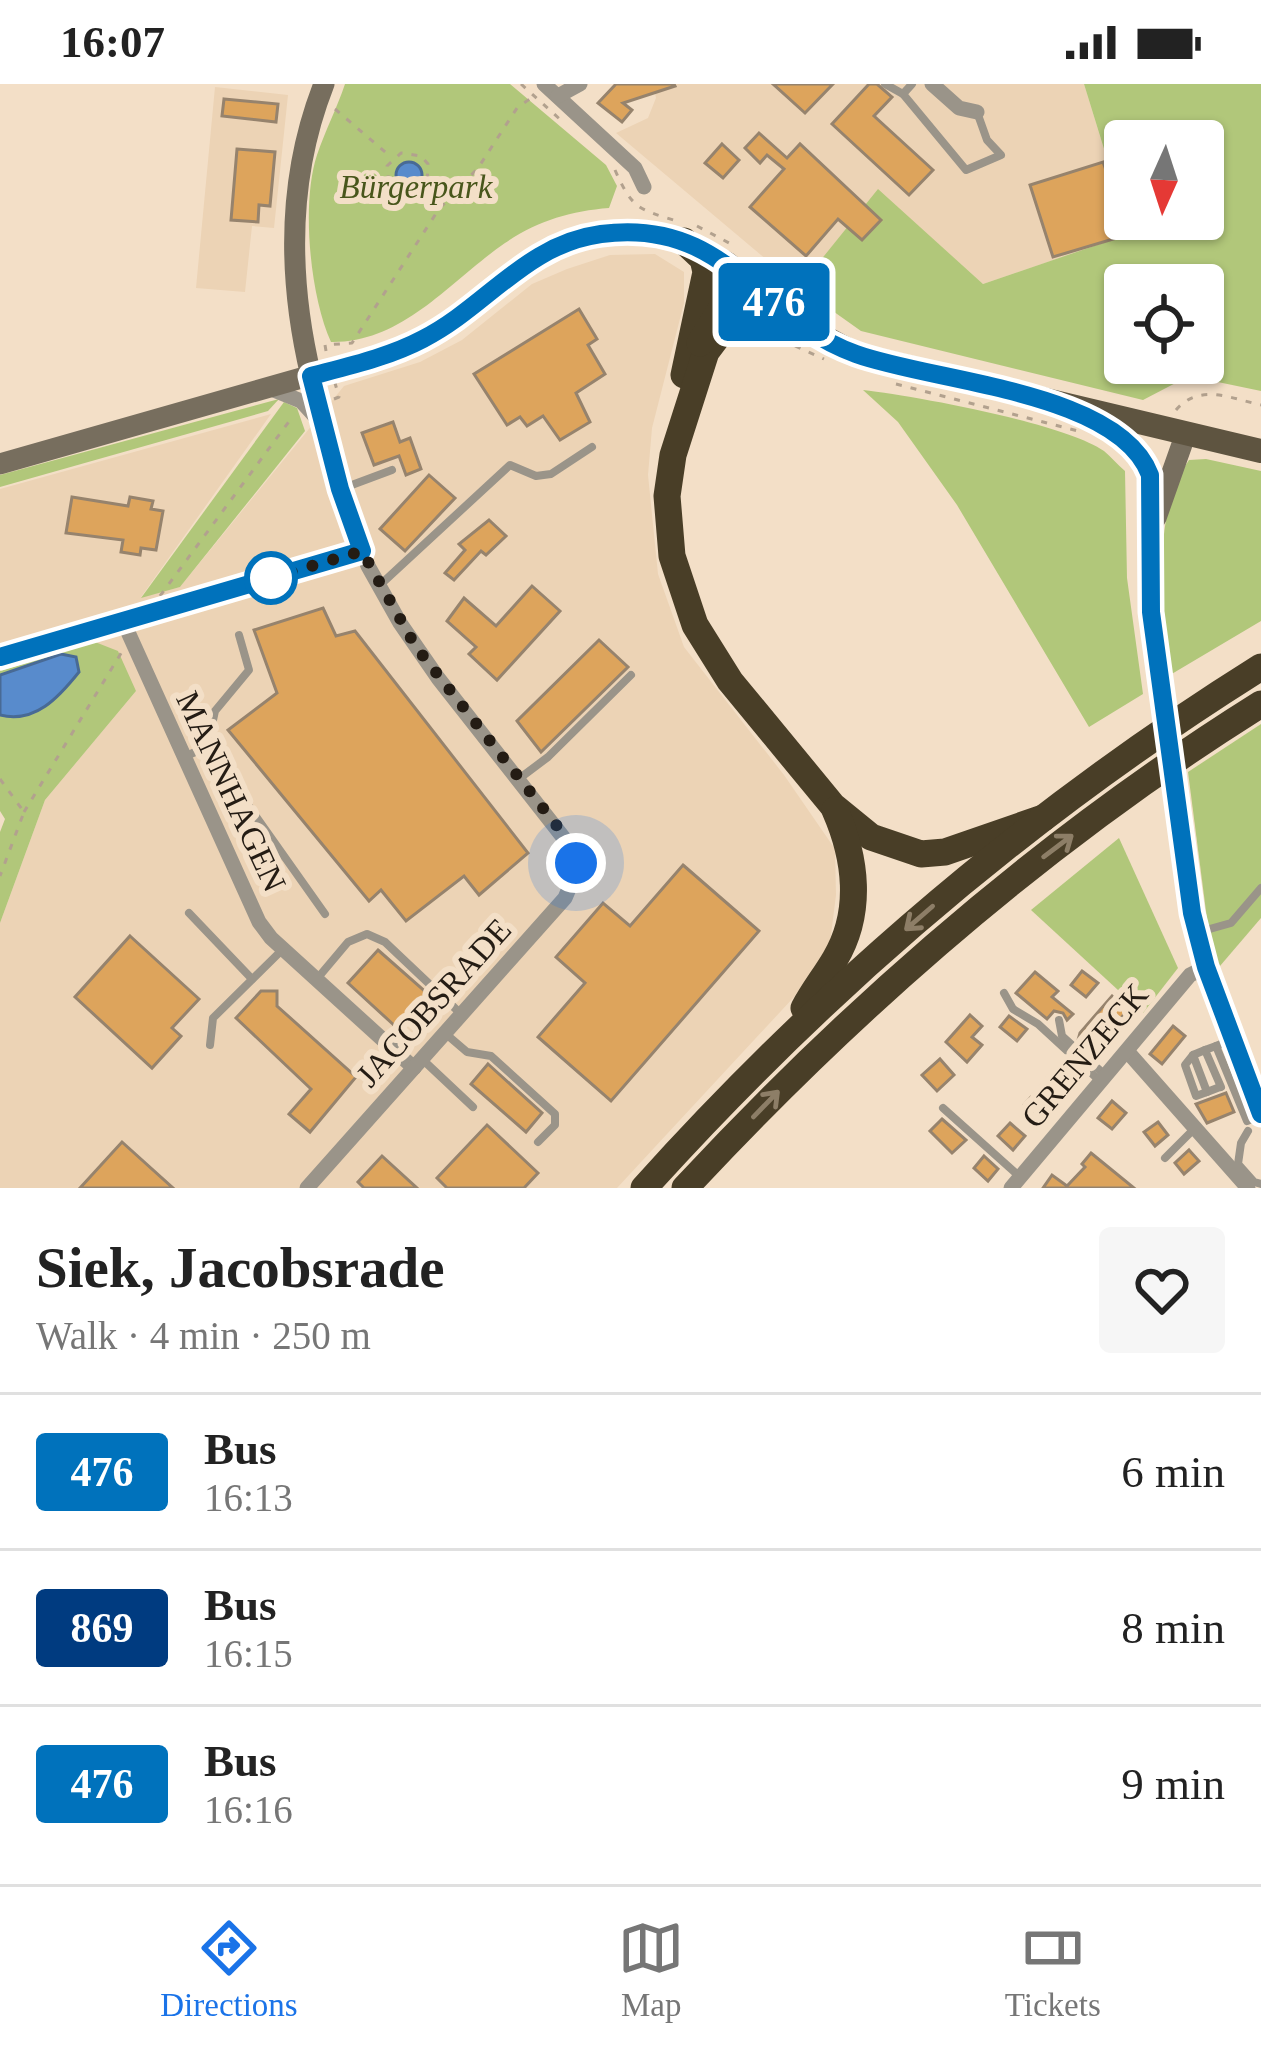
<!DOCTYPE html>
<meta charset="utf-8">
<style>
body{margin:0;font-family:Georgia,serif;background:#f6f6f6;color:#222;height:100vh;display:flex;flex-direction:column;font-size:45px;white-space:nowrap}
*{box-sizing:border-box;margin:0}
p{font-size:39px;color:#767676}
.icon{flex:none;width:66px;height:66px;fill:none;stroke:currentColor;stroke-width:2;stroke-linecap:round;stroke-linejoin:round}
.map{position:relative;height:1104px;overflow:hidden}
.sheet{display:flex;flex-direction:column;background:#fff;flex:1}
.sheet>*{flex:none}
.badge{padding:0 24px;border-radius:9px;font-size:42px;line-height:78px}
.needle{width:78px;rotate:183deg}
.controls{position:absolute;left:1104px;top:36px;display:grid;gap:24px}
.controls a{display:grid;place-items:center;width:120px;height:120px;border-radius:12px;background:#fff;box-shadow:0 3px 9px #0004;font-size:60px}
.you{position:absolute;width:60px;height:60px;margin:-30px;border:9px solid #fff;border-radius:50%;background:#1a73e8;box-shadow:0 0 0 18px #1a73e833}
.map>.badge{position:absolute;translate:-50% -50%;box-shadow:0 0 0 6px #fff}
.round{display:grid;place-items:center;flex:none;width:126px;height:126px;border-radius:12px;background:#f6f6f6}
.overview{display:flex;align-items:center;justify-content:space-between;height:204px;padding:0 36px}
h1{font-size:57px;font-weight:700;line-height:90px}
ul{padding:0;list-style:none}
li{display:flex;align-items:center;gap:36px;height:156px;padding:0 36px;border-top:3px solid #e0e0e0}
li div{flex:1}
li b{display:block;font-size:45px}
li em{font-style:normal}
li .badge{min-width:132px;font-weight:700;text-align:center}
.status{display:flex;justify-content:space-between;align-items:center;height:84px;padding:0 60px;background:#fff;direction:ltr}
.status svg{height:33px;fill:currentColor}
.tabs{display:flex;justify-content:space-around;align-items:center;height:168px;border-top:3px solid #e0e0e0;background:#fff;font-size:33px;color:#767676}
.tabs a{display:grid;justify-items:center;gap:6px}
.tabs .current{color:#1a73e8}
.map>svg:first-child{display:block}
.built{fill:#ecd3b5}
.green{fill:#b1c77a;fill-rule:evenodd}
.water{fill:#588bcc;stroke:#486a95;stroke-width:3}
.building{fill:#dda45c;stroke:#96836d;stroke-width:3}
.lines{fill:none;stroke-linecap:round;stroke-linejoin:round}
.path{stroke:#b2a18e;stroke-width:3;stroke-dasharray:6 9;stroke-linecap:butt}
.lane{stroke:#9a9489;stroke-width:8}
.street{stroke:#9a9489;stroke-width:15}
.secondary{stroke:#776e5e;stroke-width:21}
.primary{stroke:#5e5440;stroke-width:24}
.highway{stroke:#493e27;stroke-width:27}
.secondary-bridge{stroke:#776e5e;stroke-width:21}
.oneway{stroke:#8d7e67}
.line-casing{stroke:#fff;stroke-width:27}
.line{stroke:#0072bc;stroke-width:18}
.walk{stroke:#241c14;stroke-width:12;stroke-dasharray:0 21.6}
.stop-dot{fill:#fff;stroke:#0072bc;stroke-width:6}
.labels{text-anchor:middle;stroke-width:12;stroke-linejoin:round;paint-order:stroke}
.park-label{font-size:33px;font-style:italic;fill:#48561b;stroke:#f3dfc7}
.street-label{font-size:33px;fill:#241c14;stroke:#f3dfc7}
</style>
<div class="status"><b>16:07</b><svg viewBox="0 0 49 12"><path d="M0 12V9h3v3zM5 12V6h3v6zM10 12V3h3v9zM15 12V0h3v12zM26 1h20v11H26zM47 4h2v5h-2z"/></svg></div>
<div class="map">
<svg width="1261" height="1104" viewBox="0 0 1261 1104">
<rect width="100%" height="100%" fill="#f3dfc7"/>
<!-- built -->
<g class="built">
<polygon points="653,0 1084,0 1130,150 983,200 878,106 799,203 616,49 648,34 656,14"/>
<polygon points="215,3 288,11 274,144 252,142 245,208 196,204"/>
<polygon points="655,170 684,188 684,219 652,344 648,391 658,490 684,563 784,691 835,765 836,811 830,859 794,913 617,1104 0,1104 0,839 45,716 136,607 95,558 0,587 0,405 271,330 141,513 180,503 344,302 420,278 462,256 532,200 567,185 610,171"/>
</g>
<!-- green -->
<g class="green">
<path d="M345,0H510L606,81L617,102L609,124C571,127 537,137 505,159C450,197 403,259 331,258C310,212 301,119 317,71C325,47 337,24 345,0Z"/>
<path d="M1084,0H1261V307L1189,292L1143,316L861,247L799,203L878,105L983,200L1129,150L1126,135H1203V57H1125V133ZM1125,201H1203V279H1125Z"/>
<path d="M863,306C915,312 1064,339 1104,367C1111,373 1118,381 1125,387L1127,494L1143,610L1089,643L957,421L898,338Z"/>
<polygon points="279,315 268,327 0,403 0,391"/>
<polygon points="284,318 297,324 305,347 180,503 141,514"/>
<path d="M1206,375L1261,387V537L1170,591C1164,524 1149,434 1189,376Z"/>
<polygon points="95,558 118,567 136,607 45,716 0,839 0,748 5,735 0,727 0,587"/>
<polygon points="1261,640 1261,834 1214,889 1188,688"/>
<polygon points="1119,754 1178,884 1143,929 1031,826"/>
</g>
<!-- water -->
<g class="water">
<circle cx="409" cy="91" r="13"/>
<path d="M61,570L76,573L79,588C59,613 35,640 0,631V591Z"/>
</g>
<!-- building -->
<g class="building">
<polygon points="616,0 674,0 675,2 623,19 632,26 622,38 598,19"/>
<polygon points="773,0 833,0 805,29"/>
<polygon points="869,0 877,0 892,13 874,32 933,86 909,111 832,40"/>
<polygon points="224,15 278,20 276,38 222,32"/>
<polygon points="759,49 787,74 800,60 881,136 862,156 838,135 806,172 750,123 784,85 767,71 760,79 745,64"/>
<polygon points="722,60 739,76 723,94 705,79"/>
<polygon points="237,65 275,68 270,122 259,121 258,138 231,136"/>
<polygon points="1103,78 1130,150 1053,173 1030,101"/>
<polygon points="579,225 597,255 588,261 605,290 576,309 590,338 560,356 543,332 527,342 520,333 507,341 474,290"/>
<polygon points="393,338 400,358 410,354 421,385 406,391 399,372 374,381 362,349"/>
<polygon points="429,391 455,414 405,467 380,445"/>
<polygon points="72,413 128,422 130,413 153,417 151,425 163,427 156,466 141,464 140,471 121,468 123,456 66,449"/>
<polygon points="489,436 506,452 486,471 481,467 454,496 445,489 465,466 459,460"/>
<polygon points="532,502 560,527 497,596 469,570 476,563 447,537 464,514 496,542"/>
<polygon points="323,524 336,552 355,547 528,769 479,811 464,792 406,837 381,806 369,817 228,646 277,609 254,546"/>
<polygon points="599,556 628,583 541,668 517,637"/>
<polygon points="683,781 759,847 611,1017 538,953 585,899 556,873 603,819 630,842"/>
<polygon points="130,852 199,915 172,944 181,952 152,984 75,913"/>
<polygon points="378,866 427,909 396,943 348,899"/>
<polygon points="1082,887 1098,899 1086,913 1071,901"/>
<polygon points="1035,888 1058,907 1052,913 1073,930 1067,936 1063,929 1054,927 1047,935 1016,909"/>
<polygon points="261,907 277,907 277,922 356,993 310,1048 289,1030 311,1005 236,934"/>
<polygon points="1112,912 1128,926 1104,953 1107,955 1094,970 1078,956 1080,949"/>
<polygon points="970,931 982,942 972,953 982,961 967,978 946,958"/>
<polygon points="1009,932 1027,945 1017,957 1000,943"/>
<polygon points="1173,942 1185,952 1162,980 1150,970"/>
<polygon points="940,975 954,991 937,1007 922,991"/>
<polygon points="488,980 542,1029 526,1048 471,1000"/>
<polygon points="1041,1002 1053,1013 1036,1032 1024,1021"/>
<polygon points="1226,1009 1234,1028 1207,1039 1196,1020"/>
<polygon points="1112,1017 1126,1029 1112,1045 1098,1034"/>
<polygon points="942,1035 966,1056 952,1069 930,1047"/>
<polygon points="1158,1038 1168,1051 1155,1062 1144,1048"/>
<polygon points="1010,1039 1025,1052 1013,1066 998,1052"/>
<polygon points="487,1041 538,1089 524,1104 447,1104 437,1094"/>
<polygon points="122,1058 173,1104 80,1104"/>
<polygon points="1189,1066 1199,1077 1184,1090 1175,1079"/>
<polygon points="1091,1069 1134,1104 1043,1104 1052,1091 1067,1102 1085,1083 1082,1080"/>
<polygon points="382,1072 417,1104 364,1104 358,1098"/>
<polygon points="984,1072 998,1085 988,1097 974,1084"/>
</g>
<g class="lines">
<!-- path -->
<g class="path">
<polyline points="521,0 564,39"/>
<polyline points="335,25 391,73"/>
<path d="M615,86C632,124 637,125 677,137"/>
<polyline points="420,108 427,100 428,80 421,72 401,69 387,82 389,100 402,110 420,108 438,123"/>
<polyline points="697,142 731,160"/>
<polyline points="795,262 824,275"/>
<polyline points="326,267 325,261 352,259 439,125 478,84 517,24 534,12"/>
<polyline points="896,300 1078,347"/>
<polyline points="334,315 339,313 335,299"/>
<path d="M1176,326C1199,299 1230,314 1261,321"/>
<polyline points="160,512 293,332"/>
<polyline points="0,695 24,728 0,792"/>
<polyline points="24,728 123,566"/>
</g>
<!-- lane -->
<g class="lane">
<polyline points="885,0 903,10"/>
<polyline points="912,0 903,10 966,86 1001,71 987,56 977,28"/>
<polyline points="341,405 392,386"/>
<polyline points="380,501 510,381 536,392 551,390 592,363"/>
<polyline points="207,664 215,627 249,586 239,551"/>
<polyline points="184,673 204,664 209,666 325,830"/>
<polyline points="520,694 548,673 631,591"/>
<polyline points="189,829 252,895"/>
<polyline points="1199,848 1231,839 1261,804"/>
<polyline points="316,896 348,858 367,850 385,858 460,929"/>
<polyline points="1004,909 1013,925 1038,940 1100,997"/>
<polyline points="1059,936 1062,952 1105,991"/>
<polyline points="446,950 467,968 491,972 555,1030 555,1041 538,1058"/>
<polyline points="1231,956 1216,962 1247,1037 1259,1032"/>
<polyline points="210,961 213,934 282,866"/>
<polyline points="1216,962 1205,966 1221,1003"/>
<polyline points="1205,966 1193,971 1207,1008 1220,1003"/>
<polyline points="1193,971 1185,981 1196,1012 1207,1008"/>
<polyline points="423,976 473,1023"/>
<polyline points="943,1024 1019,1092"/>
<polyline points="1248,1047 1241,1059 1238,1080 1254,1098 1261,1100"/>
<polyline points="1165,1074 1194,1045"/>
</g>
<!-- street -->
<g class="street">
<polyline points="544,0 635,84 644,103"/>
<polyline points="932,0 959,24 977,28"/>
<polyline points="558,12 580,0"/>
<polyline points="269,304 301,317 321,339"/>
<polyline points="123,537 259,838 271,854 414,984"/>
<polyline points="0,573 362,467"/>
<polyline points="1127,967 1248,1104"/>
<polyline points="307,1104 565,814 576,788 570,762 438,594 400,539 368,482 345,422 311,292"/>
<polyline points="1011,1104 1190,891 1206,883"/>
</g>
<!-- secondary -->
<g class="secondary">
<path d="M311,292C288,195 287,94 324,0"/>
<polyline points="1082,329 1134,363 1150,391 1153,440 1149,506 1160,588"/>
<path d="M0,380L396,267C506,222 556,105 697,162"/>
<polyline points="1156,434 1186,349"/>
<polyline points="1180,736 1192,829 1206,883 1261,1030"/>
</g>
<!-- primary -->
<polyline class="primary" points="726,179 802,241 857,271 1261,367"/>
<!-- highway -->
<g class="highway">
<polyline points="684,157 703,175 706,188 684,291"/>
<polyline points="802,241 749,237 718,252 706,268 673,371 667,412 672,472 695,541 730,597 833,722 871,753 921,770 945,768 1043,734"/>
<polyline points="700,259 742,191"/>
<path d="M804,924C813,907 825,892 835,875C863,828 856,774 835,726"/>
<path d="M644,1104C826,902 1031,727 1261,583"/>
<path d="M685,1104C856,920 1047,754 1261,620"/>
</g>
<!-- secondary-bridge -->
<polyline class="secondary-bridge" points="1160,588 1180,736"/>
</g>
<!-- one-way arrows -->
<defs><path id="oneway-shaft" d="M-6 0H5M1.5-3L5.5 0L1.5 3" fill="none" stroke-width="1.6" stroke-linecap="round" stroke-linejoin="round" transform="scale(3)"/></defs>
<g class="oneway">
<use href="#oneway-shaft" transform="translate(1058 762) rotate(-37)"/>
<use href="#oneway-shaft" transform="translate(919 834) rotate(139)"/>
<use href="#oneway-shaft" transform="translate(766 1020) rotate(-46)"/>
</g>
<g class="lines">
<!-- line casing -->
<g class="line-casing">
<path id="line" d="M0,573L362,467L340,405L311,292C349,282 389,273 423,255C486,223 526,160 601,150C727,133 757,235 856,270C933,298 1119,307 1150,391L1151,528L1192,829L1206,883L1261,1030"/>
</g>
<!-- line -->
<use href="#line" class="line"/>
<!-- walk -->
<polyline class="walk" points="271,494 362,467 416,563 557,742 576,779"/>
</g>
<!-- markers -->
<circle class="stop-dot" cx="271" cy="494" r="24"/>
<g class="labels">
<!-- park labels -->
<g class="park-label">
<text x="416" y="114">Bürgerpark</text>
</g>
<!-- street labels -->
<g class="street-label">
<text transform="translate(232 707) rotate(65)" y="12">MANNHAGEN</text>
<text transform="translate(433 918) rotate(-48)" y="12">JACOBSRADE</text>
<text transform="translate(1084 971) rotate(-50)" y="12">GRENZECK</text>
</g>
</g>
</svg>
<div class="controls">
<a><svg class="needle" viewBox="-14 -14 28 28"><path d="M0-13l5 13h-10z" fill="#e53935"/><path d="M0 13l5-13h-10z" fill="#767676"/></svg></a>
<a><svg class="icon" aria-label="locate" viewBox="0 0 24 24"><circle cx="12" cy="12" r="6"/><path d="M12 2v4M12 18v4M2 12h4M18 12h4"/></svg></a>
</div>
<div class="you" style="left:576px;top:779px"></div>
<b class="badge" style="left:774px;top:218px;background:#0072bc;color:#fff">476</b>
</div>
<section class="sheet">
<div class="overview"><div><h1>Siek, Jacobsrade</h1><p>Walk · 4 min · 250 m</p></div><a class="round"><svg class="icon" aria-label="heart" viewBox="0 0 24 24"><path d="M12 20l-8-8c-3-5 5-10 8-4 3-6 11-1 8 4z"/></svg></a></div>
<ul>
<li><span class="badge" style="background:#0072bc;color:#fff">476</span><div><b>Bus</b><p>16:13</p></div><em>6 min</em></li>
<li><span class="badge" style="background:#003b80;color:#fff">869</span><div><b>Bus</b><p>16:15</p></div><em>8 min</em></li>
<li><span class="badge" style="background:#0072bc;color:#fff">476</span><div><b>Bus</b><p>16:16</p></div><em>9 min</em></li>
</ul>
</section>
<nav class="tabs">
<a class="current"><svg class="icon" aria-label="directions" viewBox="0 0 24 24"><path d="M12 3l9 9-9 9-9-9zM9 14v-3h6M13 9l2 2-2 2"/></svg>Directions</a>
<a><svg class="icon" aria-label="map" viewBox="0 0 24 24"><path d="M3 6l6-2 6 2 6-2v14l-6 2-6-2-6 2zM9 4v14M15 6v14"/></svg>Map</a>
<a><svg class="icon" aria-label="tickets" viewBox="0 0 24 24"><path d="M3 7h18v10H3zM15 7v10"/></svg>Tickets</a>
</nav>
